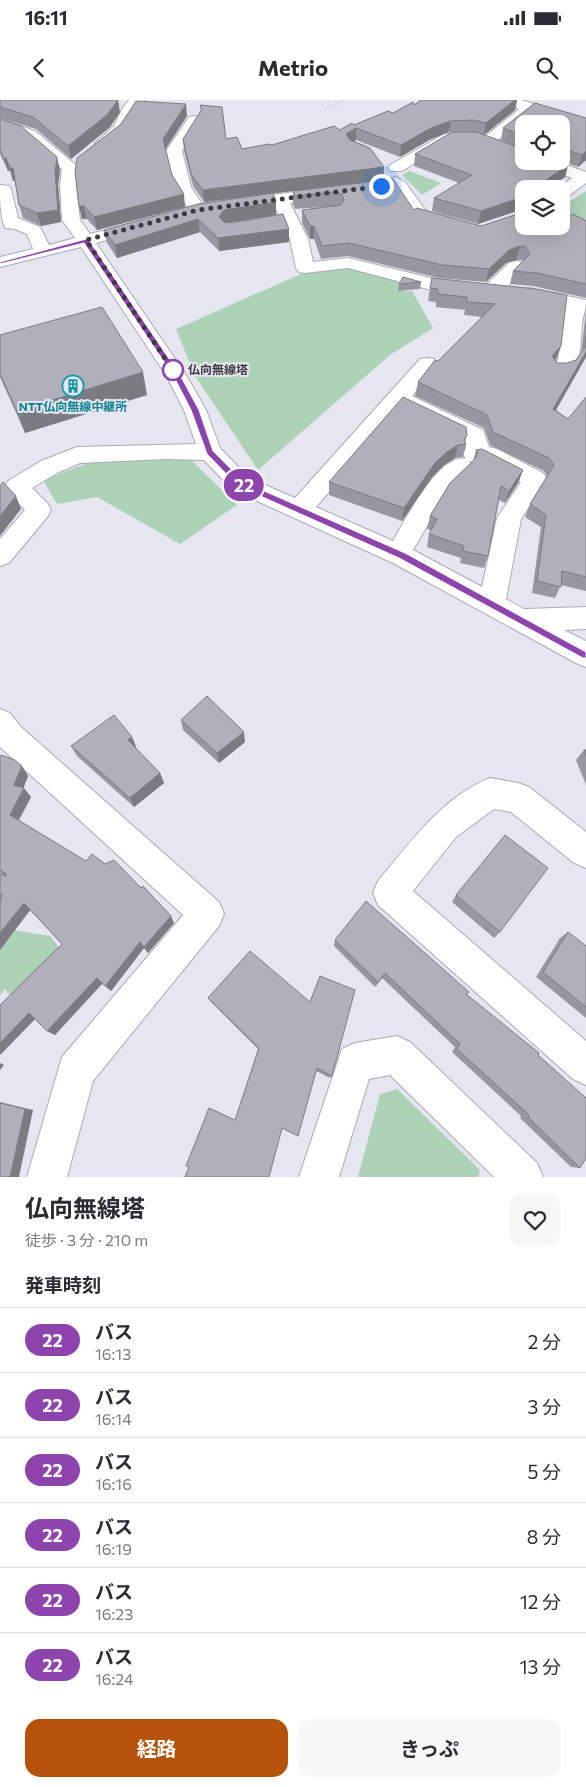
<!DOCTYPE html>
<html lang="ja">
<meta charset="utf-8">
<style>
body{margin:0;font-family:Commissioner,"Noto Sans JP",sans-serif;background:#f7f7f7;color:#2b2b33;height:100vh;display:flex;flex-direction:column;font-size:19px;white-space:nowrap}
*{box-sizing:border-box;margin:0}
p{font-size:16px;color:#7c7c81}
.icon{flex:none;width:28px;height:28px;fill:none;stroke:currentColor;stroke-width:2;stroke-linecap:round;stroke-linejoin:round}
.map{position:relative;height:1077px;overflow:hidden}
.details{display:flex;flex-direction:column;background:#fff;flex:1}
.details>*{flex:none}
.badge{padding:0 10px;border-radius:16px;font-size:18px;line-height:32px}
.controls{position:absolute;left:515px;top:15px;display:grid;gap:10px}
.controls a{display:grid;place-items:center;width:55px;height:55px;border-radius:10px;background:#fff;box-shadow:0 5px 20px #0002;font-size:25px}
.you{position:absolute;width:25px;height:25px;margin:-12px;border:4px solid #fff;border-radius:50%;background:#1a73e8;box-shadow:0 0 0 8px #1a73e833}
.map>.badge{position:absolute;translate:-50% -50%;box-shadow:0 0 0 2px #fff}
h2{padding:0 25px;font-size:19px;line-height:45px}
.round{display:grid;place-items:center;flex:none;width:52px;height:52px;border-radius:15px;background:#f7f7f7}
.overview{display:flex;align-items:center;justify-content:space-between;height:85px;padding:0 25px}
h1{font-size:24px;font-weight:700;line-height:38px}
.primary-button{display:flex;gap:10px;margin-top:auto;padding:10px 25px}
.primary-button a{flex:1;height:58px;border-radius:15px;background:#b45309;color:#fff;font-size:20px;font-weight:700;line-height:58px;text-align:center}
.primary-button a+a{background:#f7f7f7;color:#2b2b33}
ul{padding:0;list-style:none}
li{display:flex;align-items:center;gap:15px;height:65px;padding:0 25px;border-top:1px solid #e1e1e2}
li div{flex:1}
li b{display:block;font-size:19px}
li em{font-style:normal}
li .badge{min-width:55px;font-weight:700;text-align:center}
.status{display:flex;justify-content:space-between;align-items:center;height:35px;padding:0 25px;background:#fff;direction:ltr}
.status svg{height:14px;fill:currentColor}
header{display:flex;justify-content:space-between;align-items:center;height:65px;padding:0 25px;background:#fff;font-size:22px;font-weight:700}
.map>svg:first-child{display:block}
.green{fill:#acd2b7}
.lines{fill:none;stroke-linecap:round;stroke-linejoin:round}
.minor-casing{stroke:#aaaab5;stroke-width:2}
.path{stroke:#aaaab3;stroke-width:2;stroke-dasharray:0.5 2.5;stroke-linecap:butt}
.minor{fill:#fff;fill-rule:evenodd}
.wall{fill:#9897a0}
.shaded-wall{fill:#7c7b82}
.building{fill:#b1b0ba;stroke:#7c7b82}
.line{fill:#8e44ad;stroke:#fff}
.walk{stroke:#3a3a3f;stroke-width:5;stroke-dasharray:0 9}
.stop-dot{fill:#fff;stroke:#8e44ad;stroke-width:2.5}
.labels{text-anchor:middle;stroke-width:4;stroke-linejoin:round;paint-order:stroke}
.far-stop-label{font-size:12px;font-weight:bold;fill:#3a3a3f;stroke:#e6e6f1;text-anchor:start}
.far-culture-label{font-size:12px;font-weight:bold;fill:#0d838f;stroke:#e6e6f1}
</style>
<div class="status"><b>16:11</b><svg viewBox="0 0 49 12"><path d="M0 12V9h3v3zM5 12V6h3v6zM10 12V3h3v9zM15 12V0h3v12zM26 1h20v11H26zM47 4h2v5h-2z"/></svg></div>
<header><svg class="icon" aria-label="back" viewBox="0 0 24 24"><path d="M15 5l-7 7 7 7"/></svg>Metrio<svg class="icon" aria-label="search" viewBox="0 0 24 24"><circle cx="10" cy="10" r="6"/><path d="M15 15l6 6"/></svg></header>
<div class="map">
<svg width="586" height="1077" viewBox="0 0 586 1077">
<rect width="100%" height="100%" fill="#e6e6f1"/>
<!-- green -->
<g class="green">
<polygon points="409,71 441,83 422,95 402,75"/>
<polygon points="586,91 586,130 561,121 561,107"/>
<polygon points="349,166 396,178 403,191 412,191 433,228 390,255 258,370 195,276 176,229 310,170"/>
<polygon points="98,359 191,360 237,405 180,444 97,397 57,404 43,380"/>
<polygon points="0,828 50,836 61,850 12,897 5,889 0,895"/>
<polygon points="397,989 480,1070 478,1077 358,1077 380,994"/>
</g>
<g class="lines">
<!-- minor casing -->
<g class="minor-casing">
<g id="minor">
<polygon points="129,0 144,0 136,10 125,31 108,46 98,46 95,43 114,26 122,9"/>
<polygon points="501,0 522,0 586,21 586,30 532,13 492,45 482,45 479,42 482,39 519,9 503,3"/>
<polygon points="194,16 199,17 201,20 182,51 191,87 206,110 204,114 192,114 175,87 166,51 189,17"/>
<path d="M0,19L35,31L76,65L78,68L76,85L80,120L90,134L101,131L107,132L110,136L107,140L96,143L186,275L206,310L220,348L249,378L295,398L420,259L427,258L434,259L437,264L412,296L483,330L489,347L497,349L543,373L547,379L521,419L506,499L524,509L586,507V529L564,530L586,541V567L576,563L393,463L233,390L204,360L166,359L80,363L57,373L32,388L48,404L51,410L48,416L9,463L0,466V439L25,410L4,387L8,381L41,361L77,347L196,344L184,310L166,275L81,147L0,167V157L33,149L27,134L15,129L5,128C0,116 0,98 0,85L9,86L11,89L18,118L40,127L49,145L75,138L62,120L60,85L62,69L25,37L0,28ZM401,308L465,339L466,348L463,354L466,359C439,352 404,422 393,441L316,407ZM481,360L521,382L497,418L482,487L413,450L445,395L469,372L473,366L469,361L474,362Z"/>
<polygon points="446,33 451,35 454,38 451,41 402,71 390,71 388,68 390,65"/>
<polygon points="531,61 555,61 586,72 586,83 567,97 561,99 561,89 558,89 572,78 533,64"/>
<polygon points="396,77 405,82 426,111 455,119 458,123 455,127 449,128 414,119 394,90 290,103 308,139 313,162 348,158 439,180 473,184 475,188 473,192 466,194 439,192 348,168 305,173 299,172 296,168 290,139 274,105 238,109 232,108 230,104 232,100 238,99 388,81 390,79"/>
<path d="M516,161L522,162L525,166L522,170C512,181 502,198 485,194L483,190L485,186L510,162Z"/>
<path d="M529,188L586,200C586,211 583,214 582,225C580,245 583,281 553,274L550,269L558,260L565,207L522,198L520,194L522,190Z"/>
<polygon points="0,609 10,613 21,627 219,802 224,814 219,826 93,981 67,1077 27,1077 62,957 183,815 0,647"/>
<path d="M490,678L518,683L529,687L586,732V768L574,763L511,712L494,709L456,737L413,791L586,941V985L573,979L378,805L373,793L378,781C410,743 442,697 490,678Z"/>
<polygon points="397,936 410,942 537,1063 543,1077 494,1077 390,975 369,979 339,1077 299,1077 342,949 355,943"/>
</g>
</g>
<!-- path -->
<polyline class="path" points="325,9 344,0"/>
<!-- minor -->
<use href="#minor" class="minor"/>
</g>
<!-- wall -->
<g class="wall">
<polygon points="0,0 120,12 110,27 71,59 36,29 0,18"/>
<polygon points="421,0 517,0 515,10 484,35 482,35 510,44 501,40 503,28 535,3 586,18 586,60 578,67 561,61 561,24 524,24 524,61 558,61 568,65 565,77 548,89 524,89 524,106 514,112 478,124 432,111 434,98 459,83 414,66 415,54 452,32 474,32 449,32 429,40 400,57 356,40 354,41 370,48 384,67 383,80 308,89 393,79 414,110 417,108 481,126 524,112 524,126 561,126 561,119 563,120 573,114 586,121 586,198 533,186 510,184 513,171 523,161 522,160 516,160 506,163 486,182 439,178 348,156 321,159 314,139 310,139 302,123 302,110 335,106 295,109 293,104 293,91 273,93 276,102 276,115 228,123 230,123 283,114 289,129 289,142 219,151 200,132 117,158 107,143 104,130 198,104 266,94 204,102 193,86 184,51 183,39 201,11 200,5 222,7 226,39 237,37 242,49 269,44 272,45 334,26 340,30 352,23 354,25 388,11 393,13 413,2 414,5"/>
<polygon points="187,16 165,50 172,75 185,107 97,130 87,119 82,119 79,106"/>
<polygon points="0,19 60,70 58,85 61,122 41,126 23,118 19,105 15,81 13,81 10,71 8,71 0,54"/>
<polygon points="421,182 420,189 398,191 399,184"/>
<polygon points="430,188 536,189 561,246 556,260 557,263 567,263 576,260 581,253 586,211 586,257 556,310 568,319 586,297 586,491 561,485 555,498 532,493 541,427 525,417 530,404 547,376 544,371 490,345 484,328 415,296 418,282 438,261 482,217 464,215 465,210 436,207 436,202 428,201"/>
<polygon points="0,235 147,295 25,333 0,277"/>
<polygon points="467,335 465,342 466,344 463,357 455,358 444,365 433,376 402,421 329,395 329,382"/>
<polygon points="476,350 523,370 518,383 505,403 499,400 488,456 484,468 460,463 461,458 427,447 429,434 431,430 427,429 430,416 473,361"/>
<polygon points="181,620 245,642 219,663 183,630"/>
<polygon points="132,637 136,647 135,648 160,673 164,683 134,707 77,656 71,646"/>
<polygon points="584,650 586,650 586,685 576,660"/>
<polygon points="0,657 28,676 23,688 31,697 19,720 174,823 148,853 144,848 111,891 102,883 55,935 47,931 35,919 0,955 62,844 30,810 0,800 0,774 3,775 0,773"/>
<polygon points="456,795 500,832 494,838 452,802"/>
<polygon points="568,832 586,846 586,918 536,877 560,838"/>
<polygon points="335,840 466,894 538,955 580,1068 571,1067 520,1018 521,1016 452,952 455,947 382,878 375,887 334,846"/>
<polygon points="208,898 332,976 330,978 316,971 283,1029 189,1067 235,1020 258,949 211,902"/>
<polygon points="0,1002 33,1010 0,1077"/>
</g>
<!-- shaded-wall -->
<g class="shaded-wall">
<polygon points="118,0 120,12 110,27 71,59 68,46"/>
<polygon points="515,0 517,0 515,10 484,35 486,23"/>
<polygon points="186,4 187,16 164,51 163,39"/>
<polygon points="451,21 449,32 429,40 400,57 401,45 431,28"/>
<polygon points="356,28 356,40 346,46 346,34"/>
<polygon points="586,51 586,60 578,67 582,55"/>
<polygon points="57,57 60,70 58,85 61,122 41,126 37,113 55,72"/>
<polygon points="6,58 10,71 8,71 4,59"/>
<polygon points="568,65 565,77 548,89 533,89"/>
<polygon points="384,67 383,80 204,102 203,90"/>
<polygon points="10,68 13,68 16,80 13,81"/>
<polygon points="184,94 185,107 97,130 94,117"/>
<polygon points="524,95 524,106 514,112 478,124 481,111"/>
<polygon points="276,102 276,115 225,123 219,117 224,110"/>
<polygon points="79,106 84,106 87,119 82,119"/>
<polygon points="198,119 200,132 117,158 115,145"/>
<rect x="310" y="126" width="4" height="13"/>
<polygon points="289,129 289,142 219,151 218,138"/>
<polygon points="520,146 516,160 506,163 486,182 489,169 509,150"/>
<polygon points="561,246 556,259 548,269 552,256"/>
<polygon points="586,252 586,257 549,322 553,309"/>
<polygon points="143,272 147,295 25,333 17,311"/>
<polygon points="458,345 455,358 444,365 433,376 402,421 404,408 435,363 447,352"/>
<polygon points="523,370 518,383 505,403 509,391"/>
<polygon points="16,396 21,409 0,436 0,416"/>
<polygon points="244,632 245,642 219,663 217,653"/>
<polygon points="132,637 136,647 132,650 128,640"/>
<polygon points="22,666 28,676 21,694 14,685"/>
<polygon points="160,673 164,683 134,707 130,698"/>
<polygon points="24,688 31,697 17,723 10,715"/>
<polygon points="24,803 31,809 0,850 0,833"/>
<polygon points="171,816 174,823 148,853 144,847"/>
<polygon points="140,842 144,848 111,891 105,886"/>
<polygon points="385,873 382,878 375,887 378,882"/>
<polygon points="97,878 103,883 55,935 47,931"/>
<polygon points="29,913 37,917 0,955 0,943"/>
<polygon points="0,963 4,965 0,970"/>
<polygon points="25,1009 33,1010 19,1077 10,1077"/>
</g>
<!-- building -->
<g class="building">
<polygon points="0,0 118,0 107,15 68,46 33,17 0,7"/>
<polygon points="421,0 515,0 486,23 474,20 451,21 431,28 401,45 356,28 346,34 350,40 370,48 384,67 203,90 191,74 183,39 202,9 200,5 222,7 226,39 237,37 242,49 269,44 272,45 334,26 340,30 352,23 354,25 388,11 393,13 413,2 414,5"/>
<polygon points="136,1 186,4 163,39 172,75 184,94 94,117 84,106 79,106 75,72 77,58 121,24"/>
<polygon points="535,3 586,18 586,51 582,55 561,48 561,24 524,24 524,36 503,28"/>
<polygon points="0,19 21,26 57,57 55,72 58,110 37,113 19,105 13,68 10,68 6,58 4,59 0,49"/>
<polygon points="452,32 476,32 524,49 524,61 558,61 568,65 533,89 524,89 524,95 517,99 481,111 434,98 472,75 415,54"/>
<polygon points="393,79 414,110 417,108 481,126 524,112 524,126 561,126 561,119 563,120 573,114 586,121 586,184 537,173 513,171 530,154 526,147 520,146 509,150 489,169 442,165 349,143 322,146 314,126 310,126 302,110 341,105 344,100 342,94 334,92 295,96 293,91"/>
<polygon points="273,93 276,102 224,110 219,117 224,122 230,123 283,114 289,129 218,138 198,119 115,145 104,130 198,104"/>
<polygon points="403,177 421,182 399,184"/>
<polygon points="432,178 536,189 567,195 561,246 552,256 557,263 567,263 576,260 585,247 586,236 586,252 553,309 568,319 586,297 586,477 562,471 561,487 537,481 546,415 530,404 554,365 549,358 493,332 487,315 418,282 435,260 438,261 495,204 467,202 467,197 438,194 438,189 430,188"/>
<polygon points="102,207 143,272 17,311 0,274 0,235"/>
<polygon points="403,297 466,327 467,335 464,340 466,344 458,345 447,352 435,363 404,408 329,382"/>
<polygon points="482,349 523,370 509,391 501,386 488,456 463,451 464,446 429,434 437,419 430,416 450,383 474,360 478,353 476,350"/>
<polygon points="3,382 16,396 0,416 0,386"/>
<polygon points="207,596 244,632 217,653 181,620"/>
<polygon points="114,615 132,637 128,640 160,673 130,698 71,646"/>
<polygon points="584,650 586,650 586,656"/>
<polygon points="1,655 15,660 22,666 14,685 24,688 10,715 86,761 92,754 105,764 114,760 141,788 143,786 171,816 144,847 140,842 105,886 97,878 47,931 29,913 0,943 0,905 62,844 24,803 0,833 0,803 2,794 0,794 0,774 6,776 6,774 0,770 0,657"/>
<polygon points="505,735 548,768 500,832 456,795"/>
<polygon points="366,801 469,892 466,894 539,953 538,955 586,998 586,1058 580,1068 528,1017 529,1015 457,949 460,944 385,873 378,882 335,840"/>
<polygon points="568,832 586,846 586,907 543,872"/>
<polygon points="250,851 310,902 320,876 355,890 332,976 317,968 298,1036 282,1028 269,1077 185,1077 189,1067 186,1066 209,1008 235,1020 259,948 208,898"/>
<polygon points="0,1003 25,1009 10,1077 0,1077"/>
</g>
<!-- line -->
<polygon class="line" points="86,139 88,139 180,275 199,310 213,351 244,382 405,453 586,552 586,558 583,558 399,458 238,386 207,354 191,310 173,275 84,143 0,164 0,162"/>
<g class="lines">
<!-- walk -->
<polyline class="walk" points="173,270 176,275 86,140 198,110 381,86"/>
</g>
<!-- icons -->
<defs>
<g id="building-ring" transform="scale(1.125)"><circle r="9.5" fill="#e6e6f1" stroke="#0f9aa8" stroke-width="1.5"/><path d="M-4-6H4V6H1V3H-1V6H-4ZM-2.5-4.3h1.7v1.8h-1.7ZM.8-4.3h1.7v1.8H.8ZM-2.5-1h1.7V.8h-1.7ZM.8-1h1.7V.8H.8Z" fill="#0f9aa8"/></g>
</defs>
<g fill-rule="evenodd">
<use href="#building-ring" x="73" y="286"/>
</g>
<!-- markers -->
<circle class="stop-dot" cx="173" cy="270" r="10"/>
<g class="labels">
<!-- far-stop labels -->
<g class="far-stop-label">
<text x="188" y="274">仏向無線塔</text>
</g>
<!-- far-culture labels -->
<g class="far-culture-label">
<text x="73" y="311">NTT仏向無線中継所</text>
</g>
</g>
</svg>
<div class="controls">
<a><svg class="icon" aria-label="locate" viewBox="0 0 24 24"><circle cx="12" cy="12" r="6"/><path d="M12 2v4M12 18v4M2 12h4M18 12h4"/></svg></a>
<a><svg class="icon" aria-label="layers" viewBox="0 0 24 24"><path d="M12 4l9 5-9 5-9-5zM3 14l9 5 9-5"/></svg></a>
</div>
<div class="you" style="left:381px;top:86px"></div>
<b class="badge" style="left:244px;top:385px;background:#8e44ad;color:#fff">22</b>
</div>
<section class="details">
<div class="overview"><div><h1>仏向無線塔</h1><p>徒歩 · 3 分 · 210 m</p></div><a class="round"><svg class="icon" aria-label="heart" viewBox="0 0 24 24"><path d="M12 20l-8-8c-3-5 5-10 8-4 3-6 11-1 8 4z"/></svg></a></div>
<h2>発車時刻</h2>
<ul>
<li><span class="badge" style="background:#8e44ad;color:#fff">22</span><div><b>バス</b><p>16:13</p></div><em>2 分</em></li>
<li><span class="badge" style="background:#8e44ad;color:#fff">22</span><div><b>バス</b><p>16:14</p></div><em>3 分</em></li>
<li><span class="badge" style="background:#8e44ad;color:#fff">22</span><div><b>バス</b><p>16:16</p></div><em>5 分</em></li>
<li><span class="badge" style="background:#8e44ad;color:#fff">22</span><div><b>バス</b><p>16:19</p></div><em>8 分</em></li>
<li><span class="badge" style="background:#8e44ad;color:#fff">22</span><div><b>バス</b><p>16:23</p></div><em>12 分</em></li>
<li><span class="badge" style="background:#8e44ad;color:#fff">22</span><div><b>バス</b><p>16:24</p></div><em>13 分</em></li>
</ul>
<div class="primary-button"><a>経路</a><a>きっぷ</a></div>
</section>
